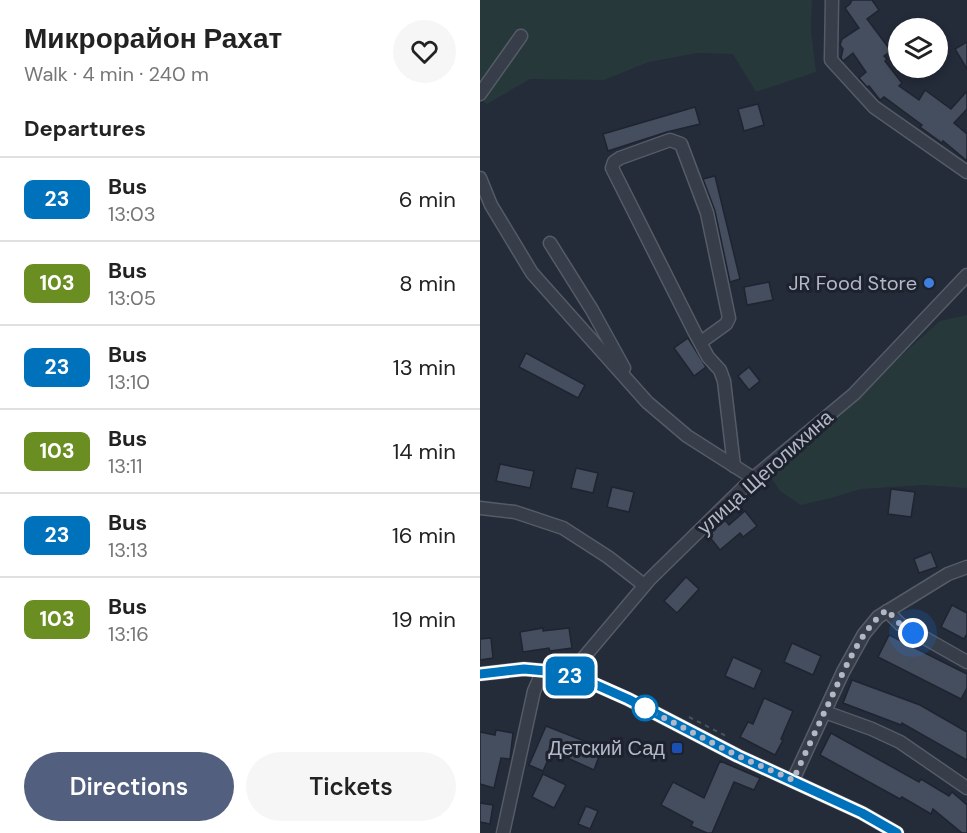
<!DOCTYPE html>
<meta charset="utf-8">
<style>
body{margin:0;font-family:"DM Sans",sans-serif;background:#f6f6f6;color:#222;height:100vh;display:flex;flex-direction:column;font-size:22px;white-space:nowrap}
*{box-sizing:border-box;margin:0}
p{font-size:20px;color:#767676}
.icon{flex:none;width:33px;height:33px;fill:none;stroke:currentColor;stroke-width:2;stroke-linecap:round;stroke-linejoin:round}
.map{position:relative;flex:1;overflow:hidden}
.side{display:flex;flex-direction:column;background:#fff;width:480px}
.side>*{flex:none}
.badge{padding:0 12px;border-radius:9px;font-size:21px;line-height:39px}
.fabs{position:absolute;left:408px;top:18px;display:grid;gap:12px}
.fabs a{display:grid;place-items:center;width:60px;height:60px;border-radius:50%;background:#fff;box-shadow:0 3px 9px #0003;font-size:30px}
.you{position:absolute;width:30px;height:30px;margin:-15px;border:4px solid #fff;border-radius:50%;background:#1a73e8;box-shadow:0 0 0 9px #1a73e833}
.map>.badge{position:absolute;translate:-50% -50%;box-shadow:0 0 0 3px #fff}
h2{padding:0 24px;font-size:22px;line-height:54px}
.round{display:grid;place-items:center;flex:none;width:63px;height:63px;border-radius:32px;background:#f6f6f6}
.overview{display:flex;align-items:center;justify-content:space-between;height:102px;padding:0 24px}
h1{font-size:28px;font-weight:600;line-height:45px}
.button{display:flex;gap:12px;margin-top:auto;padding:12px 24px}
.button a{flex:1;height:69px;border-radius:36px;background:#525f7e;color:#fff;font-size:24px;font-weight:600;line-height:69px;text-align:center}
.button a+a{background:#f6f6f6;color:#222}
ul{padding:0;list-style:none}
li{display:flex;align-items:center;gap:18px;height:84px;padding:0 24px;border-top:2px solid #e0e0e0}
li div{flex:1}
li b{display:block;font-size:22px}
li em{font-style:normal}
li .badge{min-width:66px;font-weight:700;text-align:center}
main{display:flex;flex:1;min-height:0}
.map>svg:first-child{display:block}
.green{fill:#27383b}
.building{fill:#454e5e;stroke:#1f2430;stroke-width:1.5}
.lines{fill:none;stroke-linecap:round;stroke-linejoin:round}
.minor-casing{stroke:#555b67;stroke-width:15}
.path{stroke:#455559;stroke-width:2;stroke-dasharray:4.5 4.5;stroke-linecap:butt}
.minor{stroke:#373d49;stroke-width:12}
.line-casing{stroke:#fff;stroke-width:14}
.line{stroke:#0072bc;stroke-width:9}
.walk{stroke:#b2b8c5;stroke-width:6;stroke-dasharray:0 10.8}
.shop-dot{fill:#3f7fe0;stroke:#1d222e;stroke-width:2}
.stop-dot{fill:#fff;stroke:#0072bc;stroke-width:3}
.transit-dot{fill:#1a4fb4;stroke:#1d222e;stroke-width:2}
.labels{text-anchor:middle;stroke-width:6;stroke-linejoin:round;paint-order:stroke}
.poi-label{font-size:20px;fill:#b2b8c5;stroke:#1d222e;text-anchor:end}
.street-label{font-size:20px;fill:#b2b8c5;stroke:#1d222e}
</style>
<main>
<section class="side">
<div class="overview"><div><h1>Микрорайон Рахат</h1><p>Walk · 4 min · 240 m</p></div><a class="round"><svg class="icon" aria-label="heart" viewBox="0 0 24 24"><path d="M12 20l-8-8c-3-5 5-10 8-4 3-6 11-1 8 4z"/></svg></a></div>
<h2>Departures</h2>
<ul>
<li><span class="badge" style="background:#0072bc;color:#fff">23</span><div><b>Bus</b><p>13:03</p></div><em>6 min</em></li>
<li><span class="badge" style="background:#6b8e23;color:#fff">103</span><div><b>Bus</b><p>13:05</p></div><em>8 min</em></li>
<li><span class="badge" style="background:#0072bc;color:#fff">23</span><div><b>Bus</b><p>13:10</p></div><em>13 min</em></li>
<li><span class="badge" style="background:#6b8e23;color:#fff">103</span><div><b>Bus</b><p>13:11</p></div><em>14 min</em></li>
<li><span class="badge" style="background:#0072bc;color:#fff">23</span><div><b>Bus</b><p>13:13</p></div><em>16 min</em></li>
<li><span class="badge" style="background:#6b8e23;color:#fff">103</span><div><b>Bus</b><p>13:16</p></div><em>19 min</em></li>
</ul>
<div class="button"><a>Directions</a><a>Tickets</a></div>
</section>
<div class="map">
<svg width="487" height="833" viewBox="0 0 487 833">
<rect width="100%" height="100%" fill="#242b39"/>
<!-- green -->
<g class="green">
<polygon points="0,0 332,0 331,31 336,72 276,92 253,54 217,53 169,62 124,80 50,79 7,104 0,99"/>
<polygon points="487,315 487,488 443,485 381,489 351,498 321,505 300,491 289,474 460,321"/>
</g>
<!-- building -->
<g class="building">
<polygon points="372,0 392,0 399,10 387,19 411,51 404,56 407,59 405,61 422,83 419,86 439,100 445,90 471,109 487,91 487,109 474,123 487,134 487,161 463,141 462,143 440,127 442,125 404,97 400,100 389,86 387,87 379,78 386,72 373,53 363,61 361,58 363,49 360,45 362,39 379,28 365,8 370,4"/>
<polygon points="487,42 487,69 475,49"/>
<polygon points="278,104 284,125 264,131 258,109"/>
<polygon points="215,107 220,124 187,132 128,151 123,134"/>
<polygon points="235,176 260,279 250,282 235,211 223,179"/>
<polygon points="289,282 293,300 267,305 264,287"/>
<polygon points="208,338 226,367 214,376 194,348"/>
<polygon points="46,353 105,385 98,398 39,367"/>
<polygon points="269,367 280,381 269,390 258,376"/>
<polygon points="20,464 54,471 50,488 16,481"/>
<polygon points="96,468 118,473 113,493 91,488"/>
<polygon points="132,487 154,492 149,512 127,507"/>
<polygon points="411,489 435,492 431,517 408,514"/>
<polygon points="265,511 277,526 263,537 260,533 240,550 228,535 245,520 249,525"/>
<polygon points="451,552 457,567 439,573 434,559"/>
<polygon points="206,577 219,589 197,613 184,601"/>
<polygon points="472,605 487,613 487,634 484,639 461,627"/>
<polygon points="63,628 63,631 89,628 92,648 70,651 69,648 43,652 40,632"/>
<polygon points="409,635 487,674 487,688 481,699 398,657"/>
<polygon points="11,638 13,658 0,660 0,639"/>
<polygon points="312,643 341,656 333,675 304,662"/>
<polygon points="253,657 282,670 274,689 245,676"/>
<polygon points="372,680 440,705 487,732 487,760 422,723 421,725 363,703"/>
<polygon points="284,698 313,711 301,739 303,740 295,755 260,737 268,722 273,724"/>
<polygon points="66,726 122,748 114,770 72,751 63,771 49,765"/>
<polygon points="16,730 33,733 30,759 21,758 14,788 0,784 0,732 15,735"/>
<polygon points="351,733 439,782 441,779 469,796 472,792 487,805 487,833 482,833 453,809 451,814 422,797 420,799 340,755"/>
<polygon points="240,761 280,778 274,790 254,782 232,833 227,833 211,826 213,822 181,805 193,782 224,798"/>
<polygon points="63,774 86,785 74,808 52,797"/>
<polygon points="0,803 13,805 10,824 0,822"/>
<polygon points="106,806 118,811 110,829 98,824"/>
</g>
<g class="lines">
<!-- minor casing -->
<g class="minor-casing">
<g id="minor">
<polyline points="352,0 351,60 394,107 487,172"/>
<polyline points="0,94 41,36"/>
<polyline points="0,178 11,205 52,273 167,402 207,436 273,478"/>
<polyline points="70,243 112,310 144,368"/>
<polyline points="221,342 246,324 249,318 227,213 201,144 190,140 140,158 134,162 132,168 215,333 228,357 240,370 244,381 254,466"/>
<polyline points="0,508 35,512 83,528 128,557 164,585"/>
<polyline points="407,611 420,624 487,662"/>
<polyline points="0,674 44,669 77,672 112,683 148,699 258,756 382,813 417,833"/>
<polyline points="89,675 170,579 271,480 374,394 487,275"/>
<polyline points="345,712 392,729 420,742 487,788"/>
<polyline points="313,780 363,672 384,634 398,617 468,574 487,567"/>
<polyline points="23,833 54,691 63,671"/>
</g>
</g>
<!-- path -->
<g class="path">
<polyline points="72,659 89,656"/>
<polyline points="209,717 246,736"/>
</g>
<!-- minor -->
<use href="#minor" class="minor"/>
</g>
<g class="lines">
<!-- line casing -->
<g class="line-casing">
<polyline id="line" points="0,674 44,669 77,672 112,683 148,699 258,756 382,813 417,833"/>
</g>
<!-- line -->
<use href="#line" class="line"/>
<!-- walk -->
<path class="walk" d="M165,708L258,756L313,780C323,758 334,735 344,713C359,683 379,629 407,610L420,624L433,633"/>
</g>
<!-- markers -->
<circle class="shop-dot" cx="449" cy="283" r="6"/>
<circle class="stop-dot" cx="165" cy="708" r="12"/>
<rect class="transit-dot" x="191" y="742" width="12" height="12" rx="3"/>
<g class="labels">
<!-- poi labels -->
<g class="poi-label">
<text x="437" y="290">JR Food Store</text>
<text x="185" y="755">Детский Сад</text>
</g>
<!-- street labels -->
<g class="street-label">
<text transform="translate(285 472) rotate(-42)" y="7">улица Щеголихина</text>
</g>
</g>
</svg>
<div class="fabs">
<a><svg class="icon" aria-label="layers" viewBox="0 0 24 24"><path d="M12 4l9 5-9 5-9-5zM3 14l9 5 9-5"/></svg></a>
</div>
<div class="you" style="left:433px;top:633px"></div>
<b class="badge" style="left:90px;top:676px;background:#0072bc;color:#fff">23</b>
</div>
</main>
